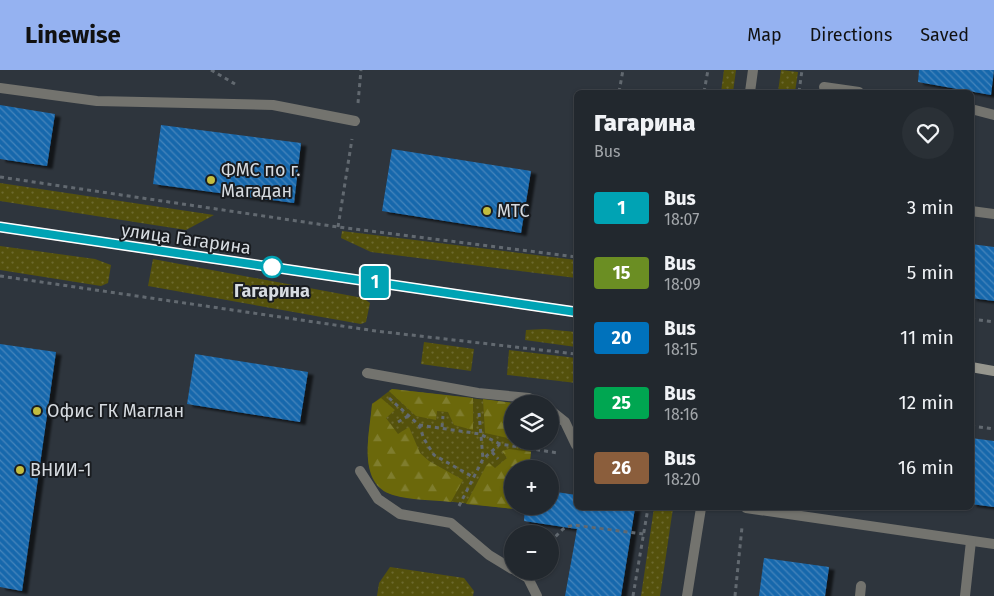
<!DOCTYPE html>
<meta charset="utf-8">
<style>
body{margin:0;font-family:"Fira Sans",sans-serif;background:#2a3036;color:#f1f3f6;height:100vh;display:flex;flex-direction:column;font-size:19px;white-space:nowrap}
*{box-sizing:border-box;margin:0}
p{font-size:16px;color:#a2a6aa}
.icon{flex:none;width:28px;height:28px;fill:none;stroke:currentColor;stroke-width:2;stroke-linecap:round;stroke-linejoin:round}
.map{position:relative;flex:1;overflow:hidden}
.drawer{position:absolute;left:574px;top:20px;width:400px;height:420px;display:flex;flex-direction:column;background:#22282e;border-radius:8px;box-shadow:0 1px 4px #0004,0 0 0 1px #3f444a}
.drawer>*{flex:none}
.badge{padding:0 10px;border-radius:4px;font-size:18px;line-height:32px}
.fabs{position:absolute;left:504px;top:325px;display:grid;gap:10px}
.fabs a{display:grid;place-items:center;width:55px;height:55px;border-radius:50%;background:#22282e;box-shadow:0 1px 4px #0004,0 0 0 1px #3f444a;font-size:25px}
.map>.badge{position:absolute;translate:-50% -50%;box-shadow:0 0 0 2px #fff}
.round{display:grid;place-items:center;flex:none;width:52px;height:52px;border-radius:26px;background:#2a3036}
.overview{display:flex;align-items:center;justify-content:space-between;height:85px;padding:0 20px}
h1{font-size:24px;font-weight:800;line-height:38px}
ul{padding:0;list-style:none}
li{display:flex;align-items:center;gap:15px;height:65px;padding:0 20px}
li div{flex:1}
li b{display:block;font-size:19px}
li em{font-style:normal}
li .badge{min-width:55px;font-weight:700;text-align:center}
header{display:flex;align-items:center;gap:30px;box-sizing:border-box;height:70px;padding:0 25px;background:#95b2f1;color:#111}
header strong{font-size:24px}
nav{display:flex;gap:28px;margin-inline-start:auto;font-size:18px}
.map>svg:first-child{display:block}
.grass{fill:url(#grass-dots)}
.forest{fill:url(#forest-firs)}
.building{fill:url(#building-back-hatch);filter:url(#shadow)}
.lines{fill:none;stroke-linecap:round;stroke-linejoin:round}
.path{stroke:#626970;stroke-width:3;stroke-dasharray:4 4;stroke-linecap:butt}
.service{stroke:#73736e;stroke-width:10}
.tertiary{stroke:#73736e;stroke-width:10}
.secondary{stroke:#96968e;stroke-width:10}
.line-casing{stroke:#fff;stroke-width:11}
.line{stroke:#00a3b4;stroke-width:8}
.poi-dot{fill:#c2bd3f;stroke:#191c20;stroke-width:2}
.stop-dot{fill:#fff;stroke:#00a3b4;stroke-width:2.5}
.labels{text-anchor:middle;stroke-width:4;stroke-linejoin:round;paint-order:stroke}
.poi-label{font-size:18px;fill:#d7dce1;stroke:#191c20;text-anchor:start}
.street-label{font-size:18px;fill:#d7dce1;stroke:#191c20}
.stop-label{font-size:18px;font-weight:bold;fill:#d7dce1;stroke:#191c20}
</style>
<header>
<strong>Linewise</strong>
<nav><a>Map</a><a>Directions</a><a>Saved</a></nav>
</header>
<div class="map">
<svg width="994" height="526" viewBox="0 0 994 526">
<defs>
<pattern id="grass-dots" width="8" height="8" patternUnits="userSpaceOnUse" patternTransform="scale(1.25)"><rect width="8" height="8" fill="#54510c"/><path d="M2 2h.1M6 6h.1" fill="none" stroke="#6c692f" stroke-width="1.8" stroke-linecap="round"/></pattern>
<pattern id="forest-firs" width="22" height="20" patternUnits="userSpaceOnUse" patternTransform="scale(1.25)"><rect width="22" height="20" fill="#6b680b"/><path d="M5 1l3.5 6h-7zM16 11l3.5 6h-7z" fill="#7f7d2e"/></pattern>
<pattern id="building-back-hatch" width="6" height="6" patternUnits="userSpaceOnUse" patternTransform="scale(1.25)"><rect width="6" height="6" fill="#1968ac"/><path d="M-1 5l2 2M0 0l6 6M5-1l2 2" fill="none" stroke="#4584bb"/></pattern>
<filter id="shadow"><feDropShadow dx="5.5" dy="3" stdDeviation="1" flood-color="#0009"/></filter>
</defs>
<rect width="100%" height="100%" fill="#2e353d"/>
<!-- grass -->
<g class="grass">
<polygon points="724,0 736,0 733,22 721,22"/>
<polygon points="781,0 798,2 795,22 778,22"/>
<polygon points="0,113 214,145 186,160 0,131"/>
<polygon points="342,161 576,190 576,208 371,182 341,168"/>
<polygon points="0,176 95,189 111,195 108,213 101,216 0,200"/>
<polygon points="153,189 363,228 370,233 366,252 361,254 148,216"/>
<polygon points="545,259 576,262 576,277 525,270 526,260"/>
<polygon points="424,272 474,279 471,301 421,294"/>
<polygon points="509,280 576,288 576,313 507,305"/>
<path d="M392,319L521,334H512V371H532L529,399H512V436H524V440L393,425C356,408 370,367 372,334Z"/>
<polygon points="654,438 673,438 660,526 641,526"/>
<polygon points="390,497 464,508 474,521 473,526 377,526 379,513"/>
</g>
<!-- forest -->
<g class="forest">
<polygon points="392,319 473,328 473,360 454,355 448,342 437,341 436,350 416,346 389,321"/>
<path d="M381,328L395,340L386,348L398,364L409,357L420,383L429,391L463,410L451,432C432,430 410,430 393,425C356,414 370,362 372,334Z"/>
<polygon points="483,329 521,334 512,334 512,369 485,363"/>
<polygon points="509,379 531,382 529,399 512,399 512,436 524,436 524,440 466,434 486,396 489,393 495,398 507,388 502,381"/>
</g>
<!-- building -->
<g class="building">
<polygon points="919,0 994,0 991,25 918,12"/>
<polygon points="0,35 55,44 47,96 0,89"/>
<polygon points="161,55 301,73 294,133 153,114"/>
<polygon points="392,79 531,101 521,163 382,141"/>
<polygon points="971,174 994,177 994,231 971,228"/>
<polygon points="0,274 56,282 22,521 0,517"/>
<polygon points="195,284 308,302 300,352 187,334"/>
<polygon points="971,368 994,371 994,437 971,434"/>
<polygon points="550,421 576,425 576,438 635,438 621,526 565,526 577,459 524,451 525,438 550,438"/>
<polygon points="764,488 829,497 825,526 759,526"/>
</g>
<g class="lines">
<!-- path -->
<g class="path">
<polyline points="211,0 235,14"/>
<polyline points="619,22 623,0"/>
<polyline points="704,22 708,0"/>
<polyline points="799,22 802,0"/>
<polyline points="358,33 361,0"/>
<polyline points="0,107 338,157 576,187"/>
<polyline points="338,157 352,69"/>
<polyline points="0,206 376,261 576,284"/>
<polyline points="971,249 994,252"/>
<polyline points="389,328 419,355 424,369 434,385 473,407"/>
<polyline points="479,343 483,389"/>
<polyline points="398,352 408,346"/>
<polyline points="419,355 480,364 500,374"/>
<polyline points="971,356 994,359"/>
<polyline points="442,357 443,346"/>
<polyline points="492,382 498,389"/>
<polyline points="459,436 483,389 500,374 558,383"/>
<polyline points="550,472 563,459 573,455 644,464"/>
<polyline points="633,526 648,438"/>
<polyline points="735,526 742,457"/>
</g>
<!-- service -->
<g class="service">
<polyline points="824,17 859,22"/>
<polyline points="0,18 97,31 273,35 355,51"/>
<polyline points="971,39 994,45"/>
<polyline points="971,141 994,144"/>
<polyline points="367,303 478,323 529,328 543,334"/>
<polyline points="550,340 565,352 576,375"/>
<polyline points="360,401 378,429 400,444 451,453 489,485 512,499"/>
<polyline points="746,438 994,474"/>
<polyline points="516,501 528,508 537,526"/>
<polyline points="860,526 861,516"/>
<polyline points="965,526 971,471"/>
</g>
<!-- tertiary -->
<g class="tertiary">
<polyline points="750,22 753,0"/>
<polyline points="687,526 701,438"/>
</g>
<!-- secondary -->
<g class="secondary">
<polyline points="0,157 576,242"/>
<polyline points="971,297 994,301"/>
</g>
</g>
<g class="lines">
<!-- line casing -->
<g class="line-casing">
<polyline id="line" points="0,157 576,242"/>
</g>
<!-- line -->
<use href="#line" class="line"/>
</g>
<!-- markers -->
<g class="poi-dot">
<circle cx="211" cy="110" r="5"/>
<circle cx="487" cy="141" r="5"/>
<circle cx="37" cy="341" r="5"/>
<circle cx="20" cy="400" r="5"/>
</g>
<circle class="stop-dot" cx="272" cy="197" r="10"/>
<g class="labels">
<!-- poi labels -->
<g class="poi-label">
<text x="221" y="106">ФМС по г.<tspan x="221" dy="21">Магадан</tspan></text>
<text x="497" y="147">МТС</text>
<text x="47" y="347">Офис ГК Маглан</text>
<text x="30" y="406">ВНИИ-1</text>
</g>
<!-- street labels -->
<g class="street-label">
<text transform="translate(186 169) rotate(8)" y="6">улица Гагарина</text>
</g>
<!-- stop labels -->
<g class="stop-label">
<text x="272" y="227">Гагарина</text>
</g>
</g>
</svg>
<div class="fabs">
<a><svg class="icon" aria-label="layers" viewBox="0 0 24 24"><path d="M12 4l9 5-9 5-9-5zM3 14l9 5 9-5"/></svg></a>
<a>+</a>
<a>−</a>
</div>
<b class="badge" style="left:375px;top:212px;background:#00a3b4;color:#fff">1</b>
<section class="drawer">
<div class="overview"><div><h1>Гагарина</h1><p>Bus</p></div><a class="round"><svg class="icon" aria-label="heart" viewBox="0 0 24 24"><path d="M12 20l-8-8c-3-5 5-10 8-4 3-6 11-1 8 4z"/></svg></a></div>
<ul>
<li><span class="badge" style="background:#00a3b4;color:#fff">1</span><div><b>Bus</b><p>18:07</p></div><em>3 min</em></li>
<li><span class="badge" style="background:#6b8e23;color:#fff">15</span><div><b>Bus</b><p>18:09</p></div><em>5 min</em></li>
<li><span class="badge" style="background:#0072bc;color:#fff">20</span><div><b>Bus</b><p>18:15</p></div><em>11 min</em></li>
<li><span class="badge" style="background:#00a651;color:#fff">25</span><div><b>Bus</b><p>18:16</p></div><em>12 min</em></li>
<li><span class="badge" style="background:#8b5e3c;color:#fff">26</span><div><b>Bus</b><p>18:20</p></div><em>16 min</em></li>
</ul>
</section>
</div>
